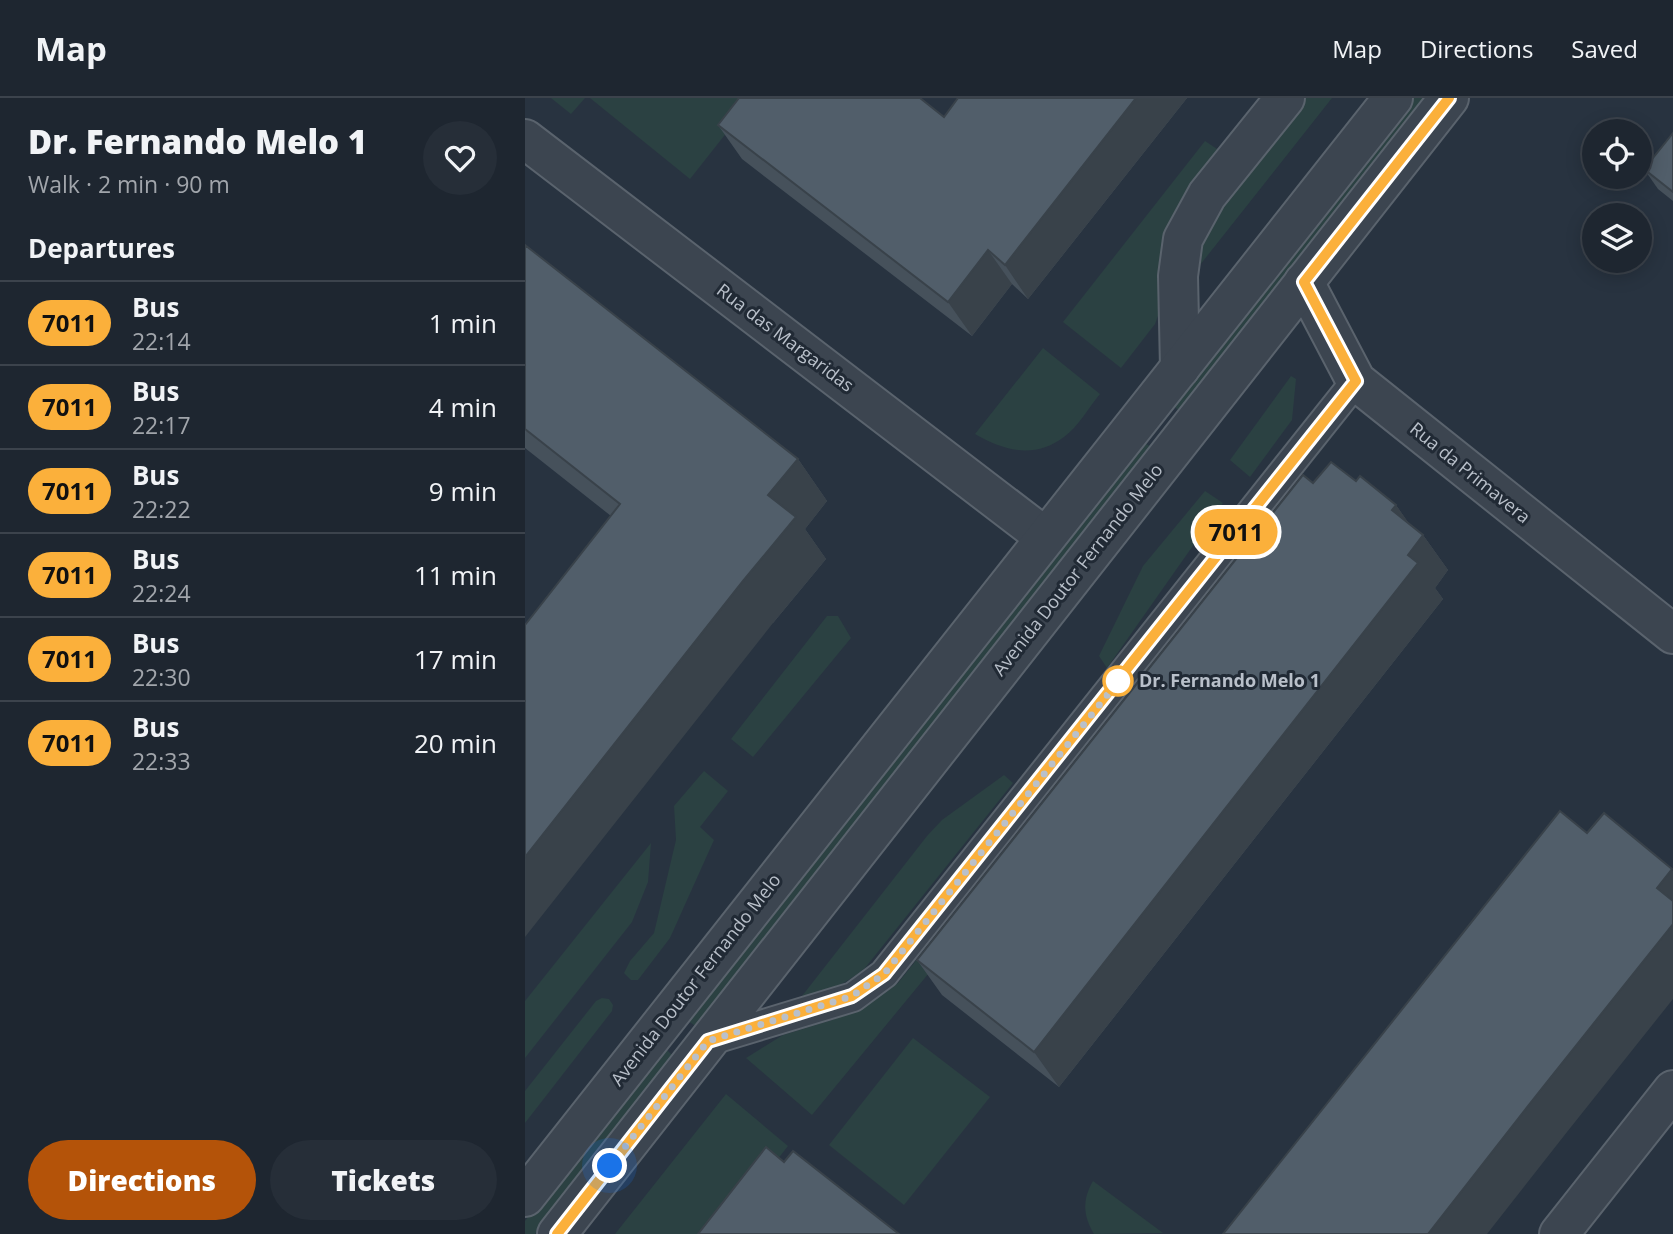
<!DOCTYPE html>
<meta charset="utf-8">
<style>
body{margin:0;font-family:"Open Sans",sans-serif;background:#262e38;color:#f1f3f6;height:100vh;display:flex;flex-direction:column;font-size:26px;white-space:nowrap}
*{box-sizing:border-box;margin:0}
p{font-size:23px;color:#a1a5ab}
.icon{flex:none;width:38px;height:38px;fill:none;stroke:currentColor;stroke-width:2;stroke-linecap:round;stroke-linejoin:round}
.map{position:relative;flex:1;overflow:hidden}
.side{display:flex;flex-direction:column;background:#1e2630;width:525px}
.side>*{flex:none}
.badge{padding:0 14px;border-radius:23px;font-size:24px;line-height:46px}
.tools{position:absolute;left:1057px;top:21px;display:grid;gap:14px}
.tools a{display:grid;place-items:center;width:70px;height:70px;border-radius:50%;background:#1e2630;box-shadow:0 4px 18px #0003,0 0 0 2px #3c434c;font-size:35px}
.you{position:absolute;width:35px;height:35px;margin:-18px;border:5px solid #fff;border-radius:50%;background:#1a73e8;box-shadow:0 0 0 10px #1a73e833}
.map>.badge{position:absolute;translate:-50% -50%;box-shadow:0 0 0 4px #fff}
h2{padding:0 28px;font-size:26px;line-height:63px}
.round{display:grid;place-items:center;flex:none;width:74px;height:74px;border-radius:37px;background:#262e38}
.head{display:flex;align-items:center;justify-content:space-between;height:119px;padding:0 28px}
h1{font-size:33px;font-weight:800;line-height:52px}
.primary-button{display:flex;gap:14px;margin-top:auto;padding:14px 28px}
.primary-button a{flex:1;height:80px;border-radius:42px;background:#b45309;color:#fff;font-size:28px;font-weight:800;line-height:80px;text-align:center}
.primary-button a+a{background:#262e38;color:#f1f3f6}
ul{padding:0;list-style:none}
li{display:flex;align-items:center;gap:21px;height:84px;padding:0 28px;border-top:2px solid #3c434c}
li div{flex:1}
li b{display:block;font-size:26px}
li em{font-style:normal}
li .badge{min-width:77px;font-weight:700;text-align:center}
header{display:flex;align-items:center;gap:42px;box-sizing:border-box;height:98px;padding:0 35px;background:#1e2630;border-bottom:2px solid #3c434c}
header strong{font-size:33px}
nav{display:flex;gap:38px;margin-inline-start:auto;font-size:24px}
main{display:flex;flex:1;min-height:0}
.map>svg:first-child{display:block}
.green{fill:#2b4142}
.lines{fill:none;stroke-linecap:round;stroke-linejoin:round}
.service-casing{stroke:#5a636d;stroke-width:32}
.minor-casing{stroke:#5a636d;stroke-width:42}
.service{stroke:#3c4550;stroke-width:28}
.minor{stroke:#3c4550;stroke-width:38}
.wall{fill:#46515b}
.shaded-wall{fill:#39424a}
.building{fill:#515e6a;stroke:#39424a;stroke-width:2}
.line-casing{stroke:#fff;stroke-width:16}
.line{stroke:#fbb03b;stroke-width:10}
.walk{stroke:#b9c0ca;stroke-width:7;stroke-dasharray:0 12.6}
.stop-dot{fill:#fff;stroke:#fbb03b;stroke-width:3.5}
.labels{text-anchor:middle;stroke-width:6;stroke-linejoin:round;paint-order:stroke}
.street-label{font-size:18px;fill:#b9c0ca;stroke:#212a35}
.stop-label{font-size:18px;font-weight:bold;fill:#b9c0ca;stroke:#212a35;text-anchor:start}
</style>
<header>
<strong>Map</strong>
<nav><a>Map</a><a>Directions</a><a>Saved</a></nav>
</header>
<main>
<section class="side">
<div class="head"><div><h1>Dr. Fernando Melo 1</h1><p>Walk · 2 min · 90 m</p></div><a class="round"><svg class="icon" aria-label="heart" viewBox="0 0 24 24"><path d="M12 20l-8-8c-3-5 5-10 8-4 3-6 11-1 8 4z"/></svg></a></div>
<h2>Departures</h2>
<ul>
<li><span class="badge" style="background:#fbb03b;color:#111">7011</span><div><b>Bus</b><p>22:14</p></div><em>1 min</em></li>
<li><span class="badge" style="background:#fbb03b;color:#111">7011</span><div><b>Bus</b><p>22:17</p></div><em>4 min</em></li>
<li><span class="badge" style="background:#fbb03b;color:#111">7011</span><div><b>Bus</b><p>22:22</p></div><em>9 min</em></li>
<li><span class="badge" style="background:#fbb03b;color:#111">7011</span><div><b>Bus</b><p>22:24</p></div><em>11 min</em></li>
<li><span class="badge" style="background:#fbb03b;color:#111">7011</span><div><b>Bus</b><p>22:30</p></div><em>17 min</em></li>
<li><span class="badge" style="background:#fbb03b;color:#111">7011</span><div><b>Bus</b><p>22:33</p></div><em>20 min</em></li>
</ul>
<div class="primary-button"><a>Directions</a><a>Tickets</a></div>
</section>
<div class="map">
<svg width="1148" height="1136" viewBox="0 0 1148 1136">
<rect width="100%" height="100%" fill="#283340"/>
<!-- green -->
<g class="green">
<polygon points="26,0 60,0 46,16"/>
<polygon points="65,0 229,0 165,81"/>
<path d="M779,0H807L675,167C664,131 755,30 779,0Z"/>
<polygon points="885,0 909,0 659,317 644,304"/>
<polygon points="680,43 695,53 630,226 596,270 538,224"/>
<path d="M518,250L575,296C564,309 553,329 539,339C510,361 479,353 450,336Z"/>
<polygon points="766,278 771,281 767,322 725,379 705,362"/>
<polygon points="613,340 630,352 173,930 159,920"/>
<polygon points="680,393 698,405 582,570 574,558 618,468"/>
<polygon points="302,518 313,518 326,540 228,659 206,641"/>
<polygon points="179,673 203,693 175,729 189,742 145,840 113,882 106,882 99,875 105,863 129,835 151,742 149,708"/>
<path d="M479,677L488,685L340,870C318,888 304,893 277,898L402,738L417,722Z"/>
<polygon points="126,745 123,784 107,824 0,960 0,903"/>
<polygon points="432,811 446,824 287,1017 221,960 258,937 310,921 346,905 373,885"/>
<polygon points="77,900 84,901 88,907 87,913 0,1025 0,993 71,903"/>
<polygon points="388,940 465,999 379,1107 304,1047"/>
<polygon points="137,947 150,960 10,1136 0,1136 0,1123"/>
<polygon points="201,996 263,1048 194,1136 90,1136"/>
<path d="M568,1083L638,1135L569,1136C558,1118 557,1102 568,1083Z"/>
</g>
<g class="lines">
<!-- service casing -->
<g class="service-casing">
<polyline id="service" points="183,943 328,899 359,876 831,283"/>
</g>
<!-- minor casing -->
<g class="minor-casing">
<g id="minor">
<polyline points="0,41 520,439"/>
<polyline points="779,184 831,283 1148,536"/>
<polyline points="655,270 653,178 658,141 682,97 760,0"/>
<polyline points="0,1099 868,0"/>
<polyline points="32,1136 924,0"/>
<polyline points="1034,1136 1148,992"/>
</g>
</g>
<!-- service -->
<use href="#service" class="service"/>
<!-- minor -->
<use href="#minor" class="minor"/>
</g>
<!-- wall -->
<g class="wall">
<polygon points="433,0 662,0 503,201 487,186 447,238 217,61 193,27 419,19"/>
<polygon points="1148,35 1148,103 1133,91 1119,71"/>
<polygon points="0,147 273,361 302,403 280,431 301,461 248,525 86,418 0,350"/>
<polygon points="788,385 871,407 884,426 898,437 923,472 910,490 918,501 534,989 417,897 392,862"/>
</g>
<!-- shaded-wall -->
<g class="shaded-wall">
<polygon points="611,0 662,0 503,201 480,167"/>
<polygon points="463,152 487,186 447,238 423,204"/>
<polygon points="273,361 302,403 280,431 301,461 248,525 0,839 0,759 243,397"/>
<polygon points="871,407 895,441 898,437 923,472 910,490 918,501 534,989 509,954 883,457 867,412"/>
<polygon points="1147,771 1148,773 1148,813 1132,790"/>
<polygon points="1148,826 1148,901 1042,1034 962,1136 903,1136 1014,994"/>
</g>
<!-- building -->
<g class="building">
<polygon points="214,0 395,0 419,19 433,0 611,0 480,167 463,152 423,204 193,27"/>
<polygon points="1148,35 1148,94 1119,71"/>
<polygon points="0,147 273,361 243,397 271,419 218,483 0,759 0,527 95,406 0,331"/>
<polygon points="806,364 831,383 835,378 871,407 867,412 898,437 883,457 893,465 509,954 392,862 778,377 788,385"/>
<polygon points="1035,713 1062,735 1079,715 1147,771 1132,790 1148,803 1148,826 1014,994 903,1136 698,1136"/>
<polygon points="241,1049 259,1064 268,1053 374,1136 173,1136"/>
</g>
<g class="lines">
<!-- line casing -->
<g class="line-casing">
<polyline id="line" points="32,1136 183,943 327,898 359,876 831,283 779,184 924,0"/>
</g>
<!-- line -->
<use href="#line" class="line"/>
<!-- walk -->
<polyline class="walk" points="85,1068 183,943 327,898 359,876 600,575 593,583"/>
</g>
<!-- markers -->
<circle class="stop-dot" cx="593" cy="583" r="14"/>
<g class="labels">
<!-- street labels -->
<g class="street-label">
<text transform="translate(260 240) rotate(37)" y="6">Rua das Margaridas</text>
<text transform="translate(945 375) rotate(39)" y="6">Rua da Primavera</text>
<text transform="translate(553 472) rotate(-52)" y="6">Avenida Doutor Fernando Melo</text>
<text transform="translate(171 882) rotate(-52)" y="6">Avenida Doutor Fernando Melo</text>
</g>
<!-- stop labels -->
<g class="stop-label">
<text x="614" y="589">Dr. Fernando Melo 1</text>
</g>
</g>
</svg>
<div class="tools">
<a><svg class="icon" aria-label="locate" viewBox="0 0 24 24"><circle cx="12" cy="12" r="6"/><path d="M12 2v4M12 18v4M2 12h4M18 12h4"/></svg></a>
<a><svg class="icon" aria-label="layers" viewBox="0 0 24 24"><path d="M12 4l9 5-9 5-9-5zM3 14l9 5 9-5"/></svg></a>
</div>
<div class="you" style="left:85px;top:1068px"></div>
<b class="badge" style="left:711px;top:434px;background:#fbb03b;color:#111">7011</b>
</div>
</main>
